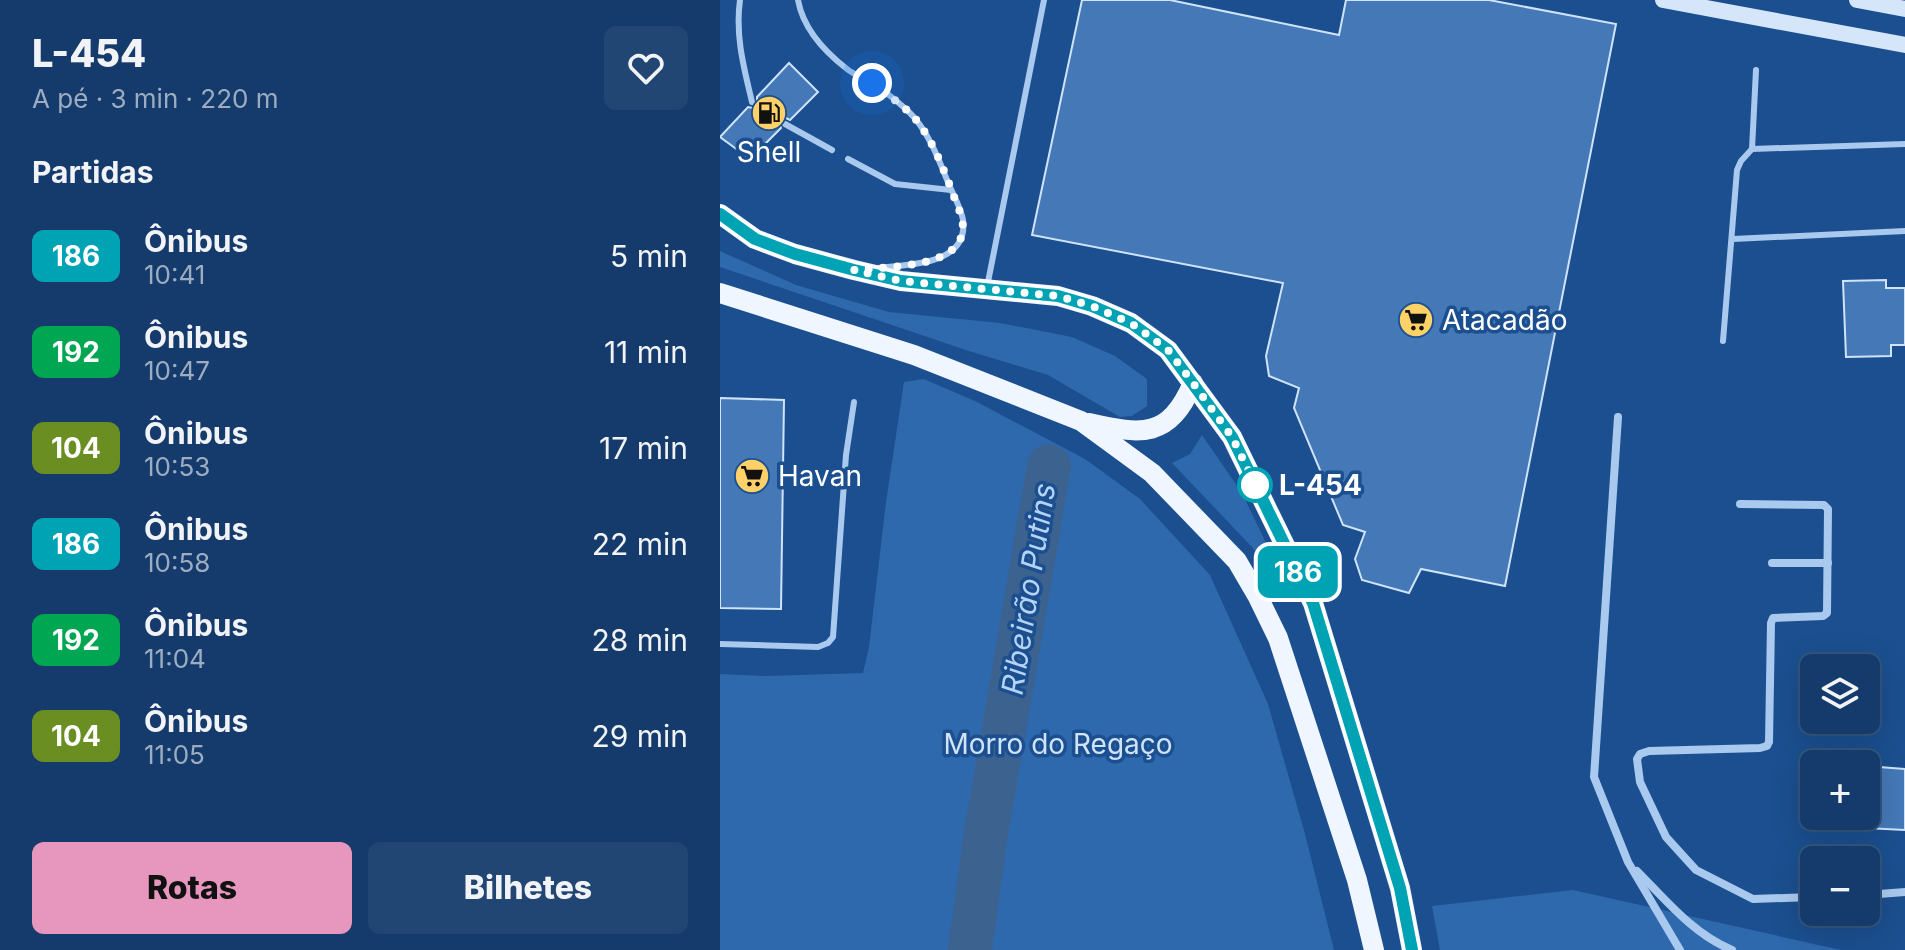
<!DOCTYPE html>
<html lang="pt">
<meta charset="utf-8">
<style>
body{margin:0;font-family:Inter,sans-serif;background:#214673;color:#f1f3f6;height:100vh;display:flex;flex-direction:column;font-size:30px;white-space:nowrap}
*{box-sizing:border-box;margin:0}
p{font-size:26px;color:#9dadc1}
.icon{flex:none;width:44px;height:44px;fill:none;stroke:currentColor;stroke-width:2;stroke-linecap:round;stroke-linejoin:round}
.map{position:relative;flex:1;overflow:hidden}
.panel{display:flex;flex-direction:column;background:#143b6b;width:720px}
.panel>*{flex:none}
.badge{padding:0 16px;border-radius:12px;font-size:28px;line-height:52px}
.controls{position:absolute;left:1080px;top:654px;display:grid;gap:16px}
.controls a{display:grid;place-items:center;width:80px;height:80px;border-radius:12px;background:#143b6b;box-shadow:0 8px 32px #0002,0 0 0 2px #33557e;font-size:40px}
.you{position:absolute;width:40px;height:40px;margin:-20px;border:6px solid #fff;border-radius:50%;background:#1a73e8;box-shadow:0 0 0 12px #1a73e833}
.map>.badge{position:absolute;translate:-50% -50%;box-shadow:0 0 0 4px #fff}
h2{padding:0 32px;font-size:30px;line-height:72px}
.round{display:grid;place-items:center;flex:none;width:84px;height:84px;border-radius:12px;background:#214673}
.headline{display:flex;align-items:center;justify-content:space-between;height:136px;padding:0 32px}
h1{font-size:38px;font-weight:800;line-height:60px}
.action{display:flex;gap:16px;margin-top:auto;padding:16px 32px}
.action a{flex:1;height:92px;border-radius:12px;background:#e797bd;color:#111;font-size:32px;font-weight:800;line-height:92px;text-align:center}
.action a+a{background:#214673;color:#f1f3f6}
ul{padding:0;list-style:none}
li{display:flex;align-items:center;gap:24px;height:96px;padding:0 32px}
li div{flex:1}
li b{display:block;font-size:30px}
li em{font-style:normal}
li .badge{min-width:88px;font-weight:700;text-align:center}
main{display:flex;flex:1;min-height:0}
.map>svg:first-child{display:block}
.green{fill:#2e69ad}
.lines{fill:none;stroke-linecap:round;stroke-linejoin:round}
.river{stroke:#3c6290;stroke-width:44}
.building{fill:#4478b7;stroke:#cfe3fa;stroke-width:2}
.lane{stroke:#a9c9ee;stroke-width:6}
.street{stroke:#a9c9ee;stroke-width:8}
.secondary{stroke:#d6e6fa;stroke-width:16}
.primary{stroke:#f0f6ff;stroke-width:20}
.line-casing{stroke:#fff;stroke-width:18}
.line{stroke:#00a3b4;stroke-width:12}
.walk{stroke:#fff;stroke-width:8;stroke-dasharray:0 14.4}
.stop-dot{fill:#fff;stroke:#00a3b4;stroke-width:4}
.labels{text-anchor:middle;stroke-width:7;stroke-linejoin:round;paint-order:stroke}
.poi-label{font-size:28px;fill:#fff;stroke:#1b4f8f;text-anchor:start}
.stop-label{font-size:28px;font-weight:bold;fill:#fff;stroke:#1b4f8f;text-anchor:start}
.park-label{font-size:28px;fill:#cfe3fa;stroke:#1b4f8f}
.water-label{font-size:30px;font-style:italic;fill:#b5d3f5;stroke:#1b4f8f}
</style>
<main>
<section class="panel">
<div class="headline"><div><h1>L-454</h1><p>A pé · 3 min · 220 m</p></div><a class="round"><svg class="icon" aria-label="heart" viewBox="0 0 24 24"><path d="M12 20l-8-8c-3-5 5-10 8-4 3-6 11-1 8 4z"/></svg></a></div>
<h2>Partidas</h2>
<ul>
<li><span class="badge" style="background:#00a3b4;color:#fff">186</span><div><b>Ônibus</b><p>10:41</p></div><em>5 min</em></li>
<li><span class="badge" style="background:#00a651;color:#fff">192</span><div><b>Ônibus</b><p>10:47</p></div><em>11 min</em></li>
<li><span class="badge" style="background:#6b8e23;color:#fff">104</span><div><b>Ônibus</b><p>10:53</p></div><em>17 min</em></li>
<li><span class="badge" style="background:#00a3b4;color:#fff">186</span><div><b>Ônibus</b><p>10:58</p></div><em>22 min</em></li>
<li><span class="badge" style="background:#00a651;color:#fff">192</span><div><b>Ônibus</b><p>11:04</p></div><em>28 min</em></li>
<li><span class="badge" style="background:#6b8e23;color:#fff">104</span><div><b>Ônibus</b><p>11:05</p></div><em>29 min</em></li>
</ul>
<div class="action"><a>Rotas</a><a>Bilhetes</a></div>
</section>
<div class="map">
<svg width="1185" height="950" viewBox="0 0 1185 950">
<rect width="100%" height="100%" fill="#1b4f8f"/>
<!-- green -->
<g class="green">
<polygon points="0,251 76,285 169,312 280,323 352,337 395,356 427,379 427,406 412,416 400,417 328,375 249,351 0,267"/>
<polygon points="204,379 257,402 365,459 420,499 490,575 548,704 585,834 614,950 0,950 0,674 46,676 143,673 149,647 166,502 184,382"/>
<polygon points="482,435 522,493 557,566 569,600 532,547 452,463 470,454"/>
<polygon points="853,890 1121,950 720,950 712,906"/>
</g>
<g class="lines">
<!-- river -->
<polyline class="river" points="250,950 265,840 329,466"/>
</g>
<!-- building -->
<g class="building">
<polygon points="362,0 450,0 619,35 626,0 769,0 896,24 785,586 701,569 689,593 642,580 635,559 645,532 623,525 574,408 579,388 549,376 546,356 563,283 312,235"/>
<polygon points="69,63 98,92 70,120 66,118 61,119 59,123 61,128 30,159 0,137 28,107 33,108 37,106 37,97"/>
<polygon points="1166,280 1166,288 1185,288 1185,345 1171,345 1171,356 1126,357 1123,281"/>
<polygon points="0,398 64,400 61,609 0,608"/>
<polygon points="1146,766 1185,769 1185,830 1146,828"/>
</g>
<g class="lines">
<!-- lane -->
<g class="lane">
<path d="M20,0C15,36 24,68 32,102"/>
<path d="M78,0C83,28 105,52 127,69C133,74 141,77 148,81C162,89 176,100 188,111C207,129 218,157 227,180C232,193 241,207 243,220C249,266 187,264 158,268"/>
<polyline points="65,124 112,150"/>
<polyline points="1032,149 1185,144"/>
<polyline points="128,159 175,184 231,190"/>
<polyline points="1013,239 1185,231"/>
<polyline points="267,287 324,0"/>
<polyline points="1003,341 1017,170 1021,161 1032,149 1036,70"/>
<polyline points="0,644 98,647 108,643 113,637 126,455 134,402"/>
</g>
<!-- street -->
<g class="street">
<polyline points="898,417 874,777 908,862 960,950"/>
<polyline points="1020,504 1104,505 1108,509 1107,613 1103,616 1053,618 1051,623 1049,742 1047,746 1040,748 929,751 920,754 917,759 920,782 946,837 976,870 1033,899 1094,897"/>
<polyline points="1052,563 1108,563"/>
<path d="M917,871C946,900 973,934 1012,950"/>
<polyline points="1146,895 1185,892"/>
</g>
<!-- secondary -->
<g class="secondary">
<polyline points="943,0 1185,45"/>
<polyline points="1137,0 1185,9"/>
</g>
<!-- primary -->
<g class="primary">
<polyline points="0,214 35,239 75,254 134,270 181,281 338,296 372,306 411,323 448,350 512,437 593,603 680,888 692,950"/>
<polyline points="0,293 194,355 361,421 432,473 517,561 538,597 558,638 637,880 654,950"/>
<path d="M369,423C422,435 449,439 473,383"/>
</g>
</g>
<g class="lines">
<!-- line casing -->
<g class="line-casing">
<polyline id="line" points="0,214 35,239 75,254 134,270 181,281 338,296 372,306 411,323 448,350 512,437 593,603 680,888 692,950"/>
</g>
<!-- line -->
<use href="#line" class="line"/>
<!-- walk -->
<path class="walk" d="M152,83C165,93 180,103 192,115C216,142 227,180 240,212C260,270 169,266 134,270L181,281L338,296L372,306L411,323L448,350L473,383L512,437L539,492L535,485"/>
</g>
<!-- icons -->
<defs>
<g id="fuel-disc" transform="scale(1.8)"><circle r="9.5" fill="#ffd166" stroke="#1b4f8f"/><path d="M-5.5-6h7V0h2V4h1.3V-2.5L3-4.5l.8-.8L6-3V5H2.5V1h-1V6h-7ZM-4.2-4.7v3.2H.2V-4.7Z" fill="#111"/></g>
<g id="supermarket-disc" transform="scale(1.8)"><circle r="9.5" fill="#ffd166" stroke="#1b4f8f"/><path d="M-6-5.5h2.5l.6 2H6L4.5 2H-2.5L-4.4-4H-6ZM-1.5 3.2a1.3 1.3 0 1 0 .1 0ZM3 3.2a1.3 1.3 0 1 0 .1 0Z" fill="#111"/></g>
</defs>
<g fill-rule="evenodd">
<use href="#fuel-disc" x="49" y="113"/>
<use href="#supermarket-disc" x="696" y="320"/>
<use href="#supermarket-disc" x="32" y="476"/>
</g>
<!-- markers -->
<circle class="stop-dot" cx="535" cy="485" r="16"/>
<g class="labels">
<!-- poi labels -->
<g class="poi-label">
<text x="49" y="162" text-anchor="middle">Shell</text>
<text x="722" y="330">Atacadão</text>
<text x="58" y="486">Havan</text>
</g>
<!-- stop labels -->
<g class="stop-label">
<text x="559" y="495">L-454</text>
</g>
<!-- park labels -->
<g class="park-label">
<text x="338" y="754">Morro do Regaço</text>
</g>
<!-- water labels -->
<g class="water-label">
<text transform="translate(309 589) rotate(-81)" y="10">Ribeirão Putins</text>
</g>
</g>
</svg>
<div class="controls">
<a><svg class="icon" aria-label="layers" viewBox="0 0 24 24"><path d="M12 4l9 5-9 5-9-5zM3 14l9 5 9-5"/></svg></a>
<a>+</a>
<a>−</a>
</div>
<div class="you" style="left:152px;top:83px"></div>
<b class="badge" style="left:578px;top:572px;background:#00a3b4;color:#fff">186</b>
</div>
</main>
